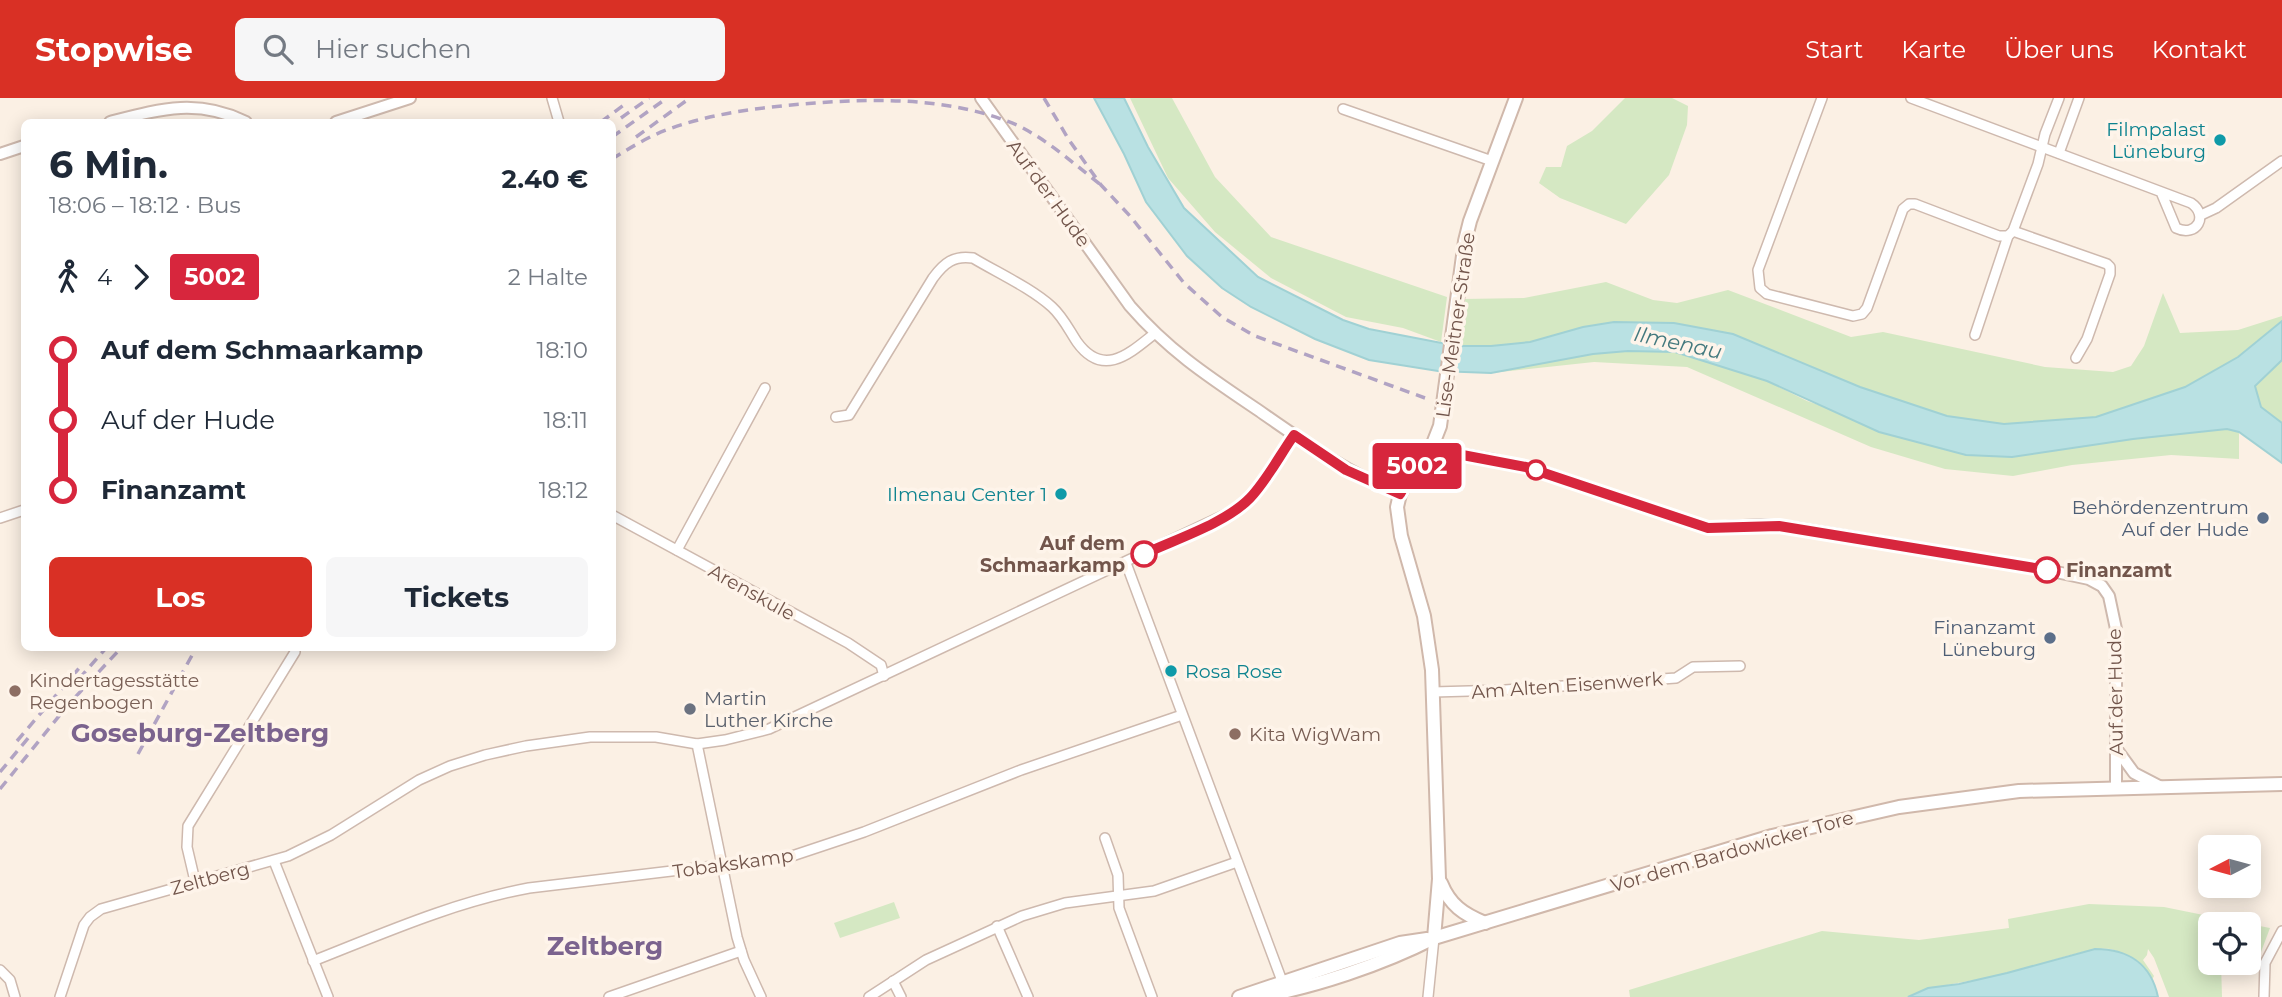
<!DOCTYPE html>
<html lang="de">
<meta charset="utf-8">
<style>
body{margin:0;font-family:Montserrat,sans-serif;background:#f6f6f7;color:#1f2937;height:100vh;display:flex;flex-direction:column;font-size:26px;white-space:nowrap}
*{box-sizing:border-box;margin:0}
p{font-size:23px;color:#747a83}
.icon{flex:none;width:38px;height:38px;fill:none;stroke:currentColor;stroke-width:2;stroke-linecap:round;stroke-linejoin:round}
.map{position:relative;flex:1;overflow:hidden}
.side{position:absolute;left:21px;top:21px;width:595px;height:532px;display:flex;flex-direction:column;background:#fff;border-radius:10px;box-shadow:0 4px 18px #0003}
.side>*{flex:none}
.badge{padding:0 14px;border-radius:5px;font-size:24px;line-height:46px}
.needle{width:46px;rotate:264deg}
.buttons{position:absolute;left:2198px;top:737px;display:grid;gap:14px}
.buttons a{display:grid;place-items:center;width:63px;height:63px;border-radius:10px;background:#fff;box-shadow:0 4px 18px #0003;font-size:35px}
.map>.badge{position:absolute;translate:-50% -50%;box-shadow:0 0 0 4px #fff}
.legs{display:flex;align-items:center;gap:10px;height:77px;padding:0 28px;font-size:23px}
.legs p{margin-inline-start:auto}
.overview{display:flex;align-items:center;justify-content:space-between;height:119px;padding:0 28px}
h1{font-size:38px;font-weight:700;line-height:52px}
.action{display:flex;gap:14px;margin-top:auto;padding:14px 28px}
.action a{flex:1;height:80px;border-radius:10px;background:#d93025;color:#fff;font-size:28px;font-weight:700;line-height:80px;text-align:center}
.action a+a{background:#f6f6f7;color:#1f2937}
ul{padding:0 28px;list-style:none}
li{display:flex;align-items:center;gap:24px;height:70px;font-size:26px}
li i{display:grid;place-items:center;width:10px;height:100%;margin:0 9px;background:currentColor}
li i::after{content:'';width:18px;height:18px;margin:-9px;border:5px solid;border-radius:50%;background:#fff}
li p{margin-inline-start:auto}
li:first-child i{background:linear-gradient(#0000 50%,currentColor 0)}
li:last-child i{background:linear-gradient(currentColor 50%,#0000 0)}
header{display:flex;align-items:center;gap:42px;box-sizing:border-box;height:98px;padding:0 35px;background:#d93025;color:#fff}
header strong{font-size:33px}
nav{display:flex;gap:38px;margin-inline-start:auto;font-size:24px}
.search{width:490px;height:63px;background:#f6f6f7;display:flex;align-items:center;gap:18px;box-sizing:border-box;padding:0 24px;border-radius:10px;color:#747a83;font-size:26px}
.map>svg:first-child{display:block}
.green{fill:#d5e8c3}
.water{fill:#b9e1e3;stroke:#a0d1d4;stroke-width:2}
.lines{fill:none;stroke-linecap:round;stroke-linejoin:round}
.minor-casing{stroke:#ceb9ae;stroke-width:12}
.tertiary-casing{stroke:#ceb9ae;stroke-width:14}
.secondary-casing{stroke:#d0b8ab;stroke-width:16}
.minor{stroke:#fff;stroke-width:9}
.tertiary{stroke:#fff;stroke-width:10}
.secondary{stroke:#fff;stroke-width:12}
.rail{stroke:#b1a3c3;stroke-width:3.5;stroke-dasharray:10 7;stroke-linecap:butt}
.line-1-casing{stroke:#fff;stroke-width:16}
.line-1{stroke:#d7263d;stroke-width:10}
.culture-dot{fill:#0f9aa8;stroke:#fef4ea;stroke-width:2.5}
.stop-1-dot{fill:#fff;stroke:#d7263d;stroke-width:3.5}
.service-dot{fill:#5c6f8a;stroke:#fef4ea;stroke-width:2.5}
.education-dot{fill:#8d6e63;stroke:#fef4ea;stroke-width:2.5}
.worship-dot{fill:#6b7280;stroke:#fef4ea;stroke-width:2.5}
.labels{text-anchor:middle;stroke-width:7;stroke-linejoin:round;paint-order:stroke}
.culture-label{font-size:19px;fill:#0d838f;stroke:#fef4ea;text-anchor:end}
.street-label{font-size:19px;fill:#72554b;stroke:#fef4ea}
.service-label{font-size:19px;fill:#4e5e75;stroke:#fef4ea;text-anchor:end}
.stop-label{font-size:19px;font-weight:bold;fill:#72554b;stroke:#fef4ea;text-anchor:end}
.education-label{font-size:19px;fill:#785e54;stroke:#fef4ea;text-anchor:start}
.worship-label{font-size:19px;fill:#5b616d;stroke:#fef4ea;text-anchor:start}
.water-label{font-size:21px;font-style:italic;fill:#43797e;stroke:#fef4ea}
.district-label{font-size:26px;font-weight:bold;fill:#7b638e;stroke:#fef4ea}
</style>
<header>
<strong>Stopwise</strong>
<div class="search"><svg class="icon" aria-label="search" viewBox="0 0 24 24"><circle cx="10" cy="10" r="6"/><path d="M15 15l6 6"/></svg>Hier suchen</div>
<nav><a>Start</a><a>Karte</a><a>Über uns</a><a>Kontakt</a></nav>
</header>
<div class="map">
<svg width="2282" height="899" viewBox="0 0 2282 899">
<rect width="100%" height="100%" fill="#fbf0e4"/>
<!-- green -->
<g class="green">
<polygon points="1130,0 1172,0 1215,79 1271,139 1447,199 1441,244 1403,230 1346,219 1271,180 1215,134 1168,80"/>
<polygon points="1625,0 1672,0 1688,8 1687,27 1669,77 1626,126 1560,100 1539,85 1546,69 1561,69 1567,48 1592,33"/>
<polygon points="1606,184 1653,202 1677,205 1728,192 1851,239 1883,234 2045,269 2113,274 2131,268 2144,248 2163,195 2180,235 2238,232 2282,218 2282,223 2238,259 2185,289 2096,319 2004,326 1947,318 1860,289 1614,224 1583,229 1530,244 1491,248 1457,248 1463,201 1524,200"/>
<polygon points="1628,253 1675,254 1767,283 1807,303 1966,357 2012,359 2133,341 2227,331 2239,333 2239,361 2171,357 2072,367 2013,378 1945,371 1871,349 1687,269 1594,264 1491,275 1593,256"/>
<polygon points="2282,262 2282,325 2260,309 2255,288"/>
<polygon points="894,804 900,820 840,840 834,825"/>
<path d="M2089,806L2164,809L2248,826H2210V864L2221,865L2222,899H2169L2154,860L2148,851L2147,857L2143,862L2154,878L2152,882C2145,871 2124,853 2110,851C2088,848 2031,870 2006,876C1973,884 1938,885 1908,899H1630L1629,892L1822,833L1919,842L2009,830L2008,821Z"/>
<polygon points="2249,826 2270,830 2258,862 2249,863"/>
</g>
<!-- water -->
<g class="water">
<polygon points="1094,0 1124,0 1148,49 1184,110 1258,179 1343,222 1369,231 1457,248 1491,248 1530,244 1583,229 1614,224 1674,225 1733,236 1860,289 1947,318 2004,326 2096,319 2185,289 2238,259 2282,223 2282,262 2255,288 2261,309 2282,325 2282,365 2239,334 2227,331 2133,341 2012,359 1966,357 1879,334 1767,283 1675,254 1628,253 1593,256 1491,275 1438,273 1369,262 1315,241 1251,209 1222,190 1187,158 1146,104 1124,56"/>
<path d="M2095,851C2127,851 2151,865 2158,899H1908L1928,890L1959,886L2007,875Z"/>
</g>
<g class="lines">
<!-- minor casing -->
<g class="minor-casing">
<g id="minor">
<polyline points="552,0 559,24"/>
<polyline points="1822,0 1758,172 1760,190 1767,196 1853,218 1862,216 1867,210 1903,111 1909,106 1915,106 1999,138 2008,138"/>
<path d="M1911,0L2191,105C2209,117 2197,140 2176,130L2161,94"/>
<polyline points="1343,11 1492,63"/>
<polyline points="2059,55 2079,0"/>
<polyline points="2201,117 2216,110 2282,63"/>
<polyline points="2013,133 2107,166 2110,169 2110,176 2087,241 2076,260"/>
<polyline points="1975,237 2008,138 2013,133 2038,66 2045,36 2059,0"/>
<path d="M836,319L849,317L933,180C944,165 954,157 973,160C998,175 1031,190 1052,209C1063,219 1069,232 1077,244C1103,280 1129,256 1154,236"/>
<polyline points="612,417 848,545 881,567 884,578"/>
<polyline points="0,420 24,412"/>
<polyline points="677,452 765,290"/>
<polyline points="1126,465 1282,883"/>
<polyline points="1433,594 1505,592 1676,580 1693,569 1740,568"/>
<polyline points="697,646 737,839 744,862 761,899"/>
<polyline points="1105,740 1118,777 1119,810 1152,899"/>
<polyline points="274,763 328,899"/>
<polyline points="195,783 187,749 188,728 295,554"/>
<polyline points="997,828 1028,899"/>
<path d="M313,863C384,835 454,804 529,790L789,759L864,734L1021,672L1182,617"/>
<polyline points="0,872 10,882 15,899"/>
<polyline points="893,883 901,899"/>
<polyline points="60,899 84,827 90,819 101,811 288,758 331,737 419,682 450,668 485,657 526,648 590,639 656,639 697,646 725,642 769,631 1233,413 1252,398 1294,337"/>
<polyline points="609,899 741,853"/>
<polyline points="869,899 926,862 1022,818 1065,805 1154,793 1237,764"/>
<polyline points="1428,899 1434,840"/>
<polyline points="2264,899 2265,865 2282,833"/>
</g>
</g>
<!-- tertiary casing -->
<g class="tertiary-casing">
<g id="tertiary">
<path d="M981,0L1130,208C1169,253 1209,279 1258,312C1304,344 1347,375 1400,396"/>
<path d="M110,24C160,11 197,0 246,24"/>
<polyline points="336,24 410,0"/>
<polyline points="0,56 24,48"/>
<polyline points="1431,351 1494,362 1536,372 1708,430 1761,427 1796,430 2047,472 2089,481 2102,488 2109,498 2116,531 2116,690"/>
<polyline points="2118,653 2134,675 2161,689"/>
</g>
</g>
<!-- secondary casing -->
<g class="secondary-casing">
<g id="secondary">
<path d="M1441,785C1450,807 1463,816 1485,825"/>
<polyline points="1434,840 1439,781 1432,572 1424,518 1401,438 1397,409 1400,396 1413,373 1431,351 1440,328 1465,143 1470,123 1516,0"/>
<polyline points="1239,899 1400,845 1427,841"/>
<path d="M1256,899C1313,890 1383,866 1434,840L1772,738L1899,709L2019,693L2282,686"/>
</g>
</g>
<!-- minor -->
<use href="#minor" class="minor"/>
<!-- tertiary -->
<use href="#tertiary" class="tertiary"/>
<!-- secondary -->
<use href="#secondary" class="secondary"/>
<!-- rail -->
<g class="rail">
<polyline points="1044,0 1069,42 1101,87 1130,118 1184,185 1222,219 1255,238 1425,300"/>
<polyline points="621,20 649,0"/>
<polyline points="601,24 625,6"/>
<polyline points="612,39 667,0"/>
<polyline points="636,39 690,0"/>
<path d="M612,61C630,50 649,38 669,31C716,14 765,9 815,5C883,0 955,0 1019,28C1049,43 1074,66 1101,87"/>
<polyline points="79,581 106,550"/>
<polyline points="17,643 81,568"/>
<polyline points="138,656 196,550"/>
<polyline points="0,674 29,639"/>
<polyline points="0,691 68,607 121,550"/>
</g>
</g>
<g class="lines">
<!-- line-1 casing -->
<g class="line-1-casing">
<path id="line-1" d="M1144,456C1176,441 1226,425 1250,400C1267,382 1280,357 1294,337L1346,372L1400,396L1413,373L1431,351L1526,369L1708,430L1779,428L2047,472"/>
</g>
<!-- line-1 -->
<use href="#line-1" class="line-1"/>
</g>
<!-- markers -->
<g class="culture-dot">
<circle cx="2220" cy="42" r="7"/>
<circle cx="1061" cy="396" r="7"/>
<circle cx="1171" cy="573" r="7"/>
</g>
<g class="stop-1-dot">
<circle cx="1536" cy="372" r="9"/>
<circle cx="1144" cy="456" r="12"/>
<circle cx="2047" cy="472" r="12"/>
</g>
<g class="service-dot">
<circle cx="2263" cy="420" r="7"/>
<circle cx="2050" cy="540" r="7"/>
</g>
<g class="education-dot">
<circle cx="15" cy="593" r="7"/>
<circle cx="1235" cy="636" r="7"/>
</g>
<circle class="worship-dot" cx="690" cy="611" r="7"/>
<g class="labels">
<!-- culture labels -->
<g class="culture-label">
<text x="2206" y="38">Filmpalast<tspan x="2206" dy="22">Lüneburg</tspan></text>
<text x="1047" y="403">Ilmenau Center 1</text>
<text x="1185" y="580" text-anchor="start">Rosa Rose</text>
</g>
<!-- street labels -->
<g class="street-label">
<text transform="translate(1049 95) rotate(54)" y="7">Auf der Hude</text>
<text transform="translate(1455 227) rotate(-82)" y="7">Lise-Meitner-Straße</text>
<text transform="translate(752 494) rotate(29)" y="7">Arenskule</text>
<text transform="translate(1567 587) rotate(-4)" y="7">Am Alten Eisenwerk</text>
<text transform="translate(2115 594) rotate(-91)" y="7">Auf der Hude</text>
<text transform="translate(1732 753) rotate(-16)" y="7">Vor dem Bardowicker Tore</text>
<text transform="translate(733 765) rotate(-8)" y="7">Tobakskamp</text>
<text transform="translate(210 780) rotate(-15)" y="7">Zeltberg</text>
</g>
<!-- service labels -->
<g class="service-label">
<text x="2249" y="416">Behördenzentrum<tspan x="2249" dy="22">Auf der Hude</tspan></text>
<text x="2036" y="536">Finanzamt<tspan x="2036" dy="22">Lüneburg</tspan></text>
</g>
<!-- stop labels -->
<g class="stop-label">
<text x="1125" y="452">Auf dem<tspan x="1125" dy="22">Schmaarkamp</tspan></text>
<text x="2066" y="479" text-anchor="start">Finanzamt</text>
</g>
<!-- education labels -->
<g class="education-label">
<text x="29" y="589">Kindertagesstätte<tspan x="29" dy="22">Regenbogen</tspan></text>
<text x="1249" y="643">Kita WigWam</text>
</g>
<!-- worship labels -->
<g class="worship-label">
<text x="704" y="607">Martin<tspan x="704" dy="22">Luther Kirche</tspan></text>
</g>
<!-- water labels -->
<g class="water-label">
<text transform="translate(1678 245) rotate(12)" y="7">Ilmenau</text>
</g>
<!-- district labels -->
<g class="district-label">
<text x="200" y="644">Goseburg-Zeltberg</text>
<text x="605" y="857">Zeltberg</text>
</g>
</g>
</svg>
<div class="buttons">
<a><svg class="needle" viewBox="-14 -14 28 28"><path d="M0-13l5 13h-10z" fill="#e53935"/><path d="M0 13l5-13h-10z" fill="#747a83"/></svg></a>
<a><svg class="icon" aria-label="locate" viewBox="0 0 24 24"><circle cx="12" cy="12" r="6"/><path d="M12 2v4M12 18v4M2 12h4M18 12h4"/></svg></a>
</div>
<b class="badge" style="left:1417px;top:368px;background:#d7263d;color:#fff">5002</b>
<section class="side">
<div class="overview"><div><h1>6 Min.</h1><p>18:06 – 18:12 · Bus</p></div><b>2.40 €</b></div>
<div class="legs"><svg class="icon" aria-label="walk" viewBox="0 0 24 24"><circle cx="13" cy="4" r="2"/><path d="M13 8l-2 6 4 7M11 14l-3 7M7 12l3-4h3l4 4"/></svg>4<svg class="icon" aria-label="forward" viewBox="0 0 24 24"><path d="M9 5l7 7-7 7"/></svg><b class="badge" style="background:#d7263d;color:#fff">5002</b><p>2 Halte</p></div>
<ul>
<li><i style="color:#d7263d"></i><b>Auf dem Schmaarkamp</b><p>18:10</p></li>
<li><i style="color:#d7263d"></i><span>Auf der Hude</span><p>18:11</p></li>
<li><i style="color:#d7263d"></i><b>Finanzamt</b><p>18:12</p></li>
</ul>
<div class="action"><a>Los</a><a>Tickets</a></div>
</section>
</div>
